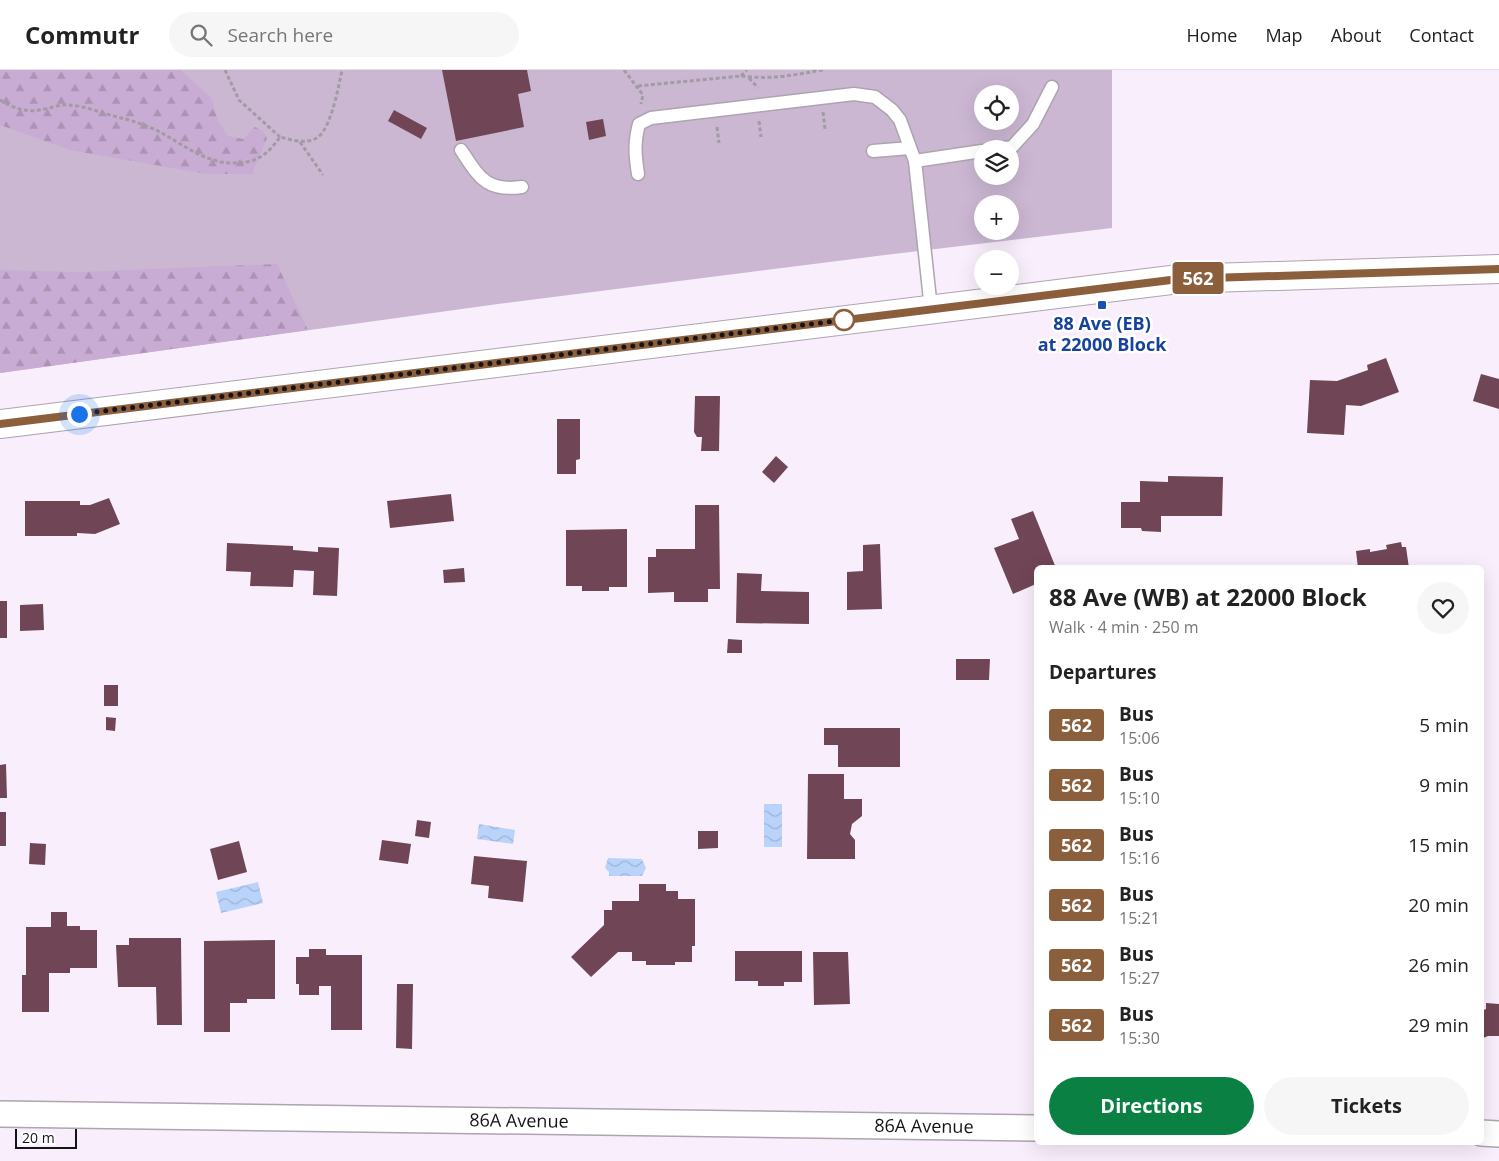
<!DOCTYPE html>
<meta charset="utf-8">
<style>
body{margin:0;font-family:"Open Sans",sans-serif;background:#f6f6f6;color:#222;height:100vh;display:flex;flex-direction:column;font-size:19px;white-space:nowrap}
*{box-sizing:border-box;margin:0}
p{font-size:16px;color:#767676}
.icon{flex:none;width:28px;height:28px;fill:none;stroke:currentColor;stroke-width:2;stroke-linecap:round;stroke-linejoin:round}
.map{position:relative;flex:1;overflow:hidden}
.sheet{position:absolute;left:1034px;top:495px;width:450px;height:580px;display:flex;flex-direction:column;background:#fff;border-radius:8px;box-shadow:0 5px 20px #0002}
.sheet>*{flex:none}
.badge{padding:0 10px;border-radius:4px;font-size:18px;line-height:32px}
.fabs{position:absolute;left:974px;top:15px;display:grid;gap:10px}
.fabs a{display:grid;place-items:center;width:45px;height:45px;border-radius:50%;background:#fff;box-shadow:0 5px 20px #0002;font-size:25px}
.scale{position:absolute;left:15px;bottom:12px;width:62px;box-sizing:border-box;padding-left:5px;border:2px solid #161317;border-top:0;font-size:14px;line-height:18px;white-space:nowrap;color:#161317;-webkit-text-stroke:4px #fff;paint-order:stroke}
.you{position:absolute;width:25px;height:25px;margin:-12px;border:4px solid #fff;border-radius:50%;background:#1a73e8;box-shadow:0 0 0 8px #1a73e833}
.map>.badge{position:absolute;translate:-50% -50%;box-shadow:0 0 0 2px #fff}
h2{padding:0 15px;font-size:19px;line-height:45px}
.round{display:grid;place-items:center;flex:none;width:52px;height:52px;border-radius:26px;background:#f6f6f6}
.overview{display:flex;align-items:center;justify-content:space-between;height:85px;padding:0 15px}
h1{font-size:24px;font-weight:700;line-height:38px}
.cta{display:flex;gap:10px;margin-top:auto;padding:10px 15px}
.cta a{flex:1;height:58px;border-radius:30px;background:#0b8043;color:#fff;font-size:20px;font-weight:700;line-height:58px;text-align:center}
.cta a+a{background:#f6f6f6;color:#222}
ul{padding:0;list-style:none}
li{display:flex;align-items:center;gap:15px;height:60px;padding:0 15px}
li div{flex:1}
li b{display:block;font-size:19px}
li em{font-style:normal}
li .badge{min-width:55px;font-weight:700;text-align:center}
header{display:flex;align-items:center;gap:30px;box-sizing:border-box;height:70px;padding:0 25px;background:#fff;border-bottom:1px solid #e0e0e0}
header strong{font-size:24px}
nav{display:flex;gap:28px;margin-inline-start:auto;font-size:18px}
.search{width:350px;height:45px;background:#f6f6f6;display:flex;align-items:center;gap:12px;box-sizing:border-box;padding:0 18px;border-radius:28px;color:#767676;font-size:19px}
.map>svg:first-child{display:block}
.grass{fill:#cbb7d2;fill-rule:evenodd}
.forest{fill:url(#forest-firs)}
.water{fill:url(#water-waves)}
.building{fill:#704555}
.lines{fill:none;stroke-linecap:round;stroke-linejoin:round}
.service-casing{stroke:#ada4b0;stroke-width:15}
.minor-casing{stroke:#ada4b0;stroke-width:28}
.secondary-casing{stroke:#ada4b0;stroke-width:30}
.path{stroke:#a29ba4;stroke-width:3;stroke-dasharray:4 2.5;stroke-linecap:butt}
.service{stroke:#fff;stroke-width:12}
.minor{stroke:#fff;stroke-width:25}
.secondary{stroke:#fff;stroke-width:28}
.line-casing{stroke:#fff;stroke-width:11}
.line{stroke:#8b5e3c;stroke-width:8}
.walk{stroke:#161317;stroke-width:5;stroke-dasharray:0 9}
.transit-dot{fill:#1a4fb4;stroke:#fff;stroke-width:2}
.stop-dot{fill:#fff;stroke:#8b5e3c;stroke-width:2.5}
.labels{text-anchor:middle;stroke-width:5;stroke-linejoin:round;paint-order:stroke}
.transit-label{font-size:18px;font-weight:bold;fill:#164399;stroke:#fff}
.street-label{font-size:18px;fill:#161317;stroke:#fff}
</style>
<header>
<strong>Commutr</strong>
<div class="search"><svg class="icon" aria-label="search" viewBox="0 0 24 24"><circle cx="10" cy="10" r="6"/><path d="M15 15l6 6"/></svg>Search here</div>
<nav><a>Home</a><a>Map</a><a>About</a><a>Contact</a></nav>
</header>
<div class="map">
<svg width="1499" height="1091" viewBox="0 0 1499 1091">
<defs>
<pattern id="forest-firs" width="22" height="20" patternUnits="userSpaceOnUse" patternTransform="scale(1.25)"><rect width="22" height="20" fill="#c9acd3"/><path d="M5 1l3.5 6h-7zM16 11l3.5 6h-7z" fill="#ac93b4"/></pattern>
<pattern id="water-waves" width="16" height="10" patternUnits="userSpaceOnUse" patternTransform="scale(1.25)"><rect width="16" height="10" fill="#b9d3fb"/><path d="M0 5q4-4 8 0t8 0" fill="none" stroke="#9eb4d6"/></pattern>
</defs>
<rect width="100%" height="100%" fill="#f9effc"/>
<!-- grass -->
<path class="grass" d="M0,0H1112V158L885,185L498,234L0,303ZM982,24H1010V51H982ZM982,79H1010V106H982ZM982,134H1010V161H982Z"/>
<!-- forest -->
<g class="forest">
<polygon points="0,0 181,0 212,29 218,51 228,66 243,69 255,57 263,61 267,68 252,104 206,104 70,80 0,55"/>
<polygon points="277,194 308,260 0,303 0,200 79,202"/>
</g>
<!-- water -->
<g class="water">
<rect x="764" y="734" width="18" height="43"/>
<polygon points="479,754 515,760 513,774 477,769"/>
<polygon points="608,788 642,789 646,798 642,806 609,806 609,802 605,798"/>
<polygon points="258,812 263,833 221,843 216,822"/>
</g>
<!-- building -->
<g class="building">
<polygon points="442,0 527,0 531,21 518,24 524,57 456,71"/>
<polygon points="394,40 427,58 421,69 388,51"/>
<polygon points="603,49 606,66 589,70 586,52"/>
<polygon points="1386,288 1399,322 1361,336 1346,335 1344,365 1307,363 1310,310 1337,311 1368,300 1367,295"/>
<polygon points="1481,304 1499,309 1499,339 1473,331"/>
<polygon points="695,326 720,326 719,381 701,381 702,367 697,367 694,362"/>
<polygon points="557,349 580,349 580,389 576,390 576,404 557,404"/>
<polygon points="776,386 788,397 774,413 762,402"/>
<polygon points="1168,406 1223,407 1222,446 1161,446 1161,462 1142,461 1141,458 1121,458 1121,432 1140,432 1140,411 1168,412"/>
<polygon points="451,424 454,451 390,458 387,431"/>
<polygon points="109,428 120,454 95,464 77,463 77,466 25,466 25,431 80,431 80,435 90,435"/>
<polygon points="695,435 719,435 720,519 708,519 708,532 674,532 674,522 648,523 648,487 656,487 656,479 695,479"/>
<polygon points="1033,441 1056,498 1036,498 1036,514 1013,524 994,478 1019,469 1011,449"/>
<polygon points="627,459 627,517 609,517 609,521 582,521 582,516 566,516 566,460"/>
<polygon points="1401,472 1402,477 1406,477 1409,498 1358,498 1356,481 1370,479 1370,482 1387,479 1386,475"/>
<polygon points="227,473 293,476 293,480 318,482 318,477 339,478 337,526 313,525 314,501 294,500 293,517 250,516 251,502 226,501"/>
<polygon points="880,474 882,539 847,540 847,502 863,501 863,475"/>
<polygon points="464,498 465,512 444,513 443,500"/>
<polygon points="737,503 762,504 761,521 809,522 809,554 736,553"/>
<rect x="0" y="531" width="7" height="37"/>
<polygon points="43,534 44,560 20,561 20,535"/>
<polygon points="728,569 742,570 742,583 727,583"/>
<polygon points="956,589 990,589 989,610 956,610"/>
<rect x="104" y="615" width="14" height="21"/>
<polygon points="106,647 116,648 115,661 106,660"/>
<polygon points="824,658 900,658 900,697 838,697 838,675 824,675"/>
<polygon points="6,694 7,728 0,728 0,695"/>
<polygon points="808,704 844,704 844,729 862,729 862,746 852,754 850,764 855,770 855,789 807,789"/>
<rect x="0" y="742" width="6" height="34"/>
<polygon points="417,750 431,752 429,768 415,766"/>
<polygon points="698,761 718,761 718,778 698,779"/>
<polygon points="382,770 411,774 408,794 379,790"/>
<polygon points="239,771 247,802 218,810 210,779"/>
<polygon points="30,773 46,774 45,795 29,794"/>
<polygon points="474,786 527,791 523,832 488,828 489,816 471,814"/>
<polygon points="639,814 666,814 666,821 678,821 678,829 695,829 695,876 692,876 692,892 675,892 675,895 646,895 646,891 632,891 632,882 618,882 591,907 571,887 604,855 604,840 612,840 612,831 639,831"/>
<polygon points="51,842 67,842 67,856 80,856 80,860 97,860 97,898 70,898 70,903 49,903 49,942 22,942 22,905 26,905 26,857 51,857"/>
<polygon points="129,868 181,868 182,955 157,955 156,917 118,917 116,875 129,875"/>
<polygon points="275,870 275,929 247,929 247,933 230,933 230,962 204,962 204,871"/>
<polygon points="309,879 326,879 326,885 362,885 362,960 331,960 331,916 319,916 319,925 299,925 299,914 296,914 296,887 309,887"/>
<polygon points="735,881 802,881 802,912 784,912 784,916 758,916 758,911 735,911"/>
<polygon points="813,882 848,882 850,934 814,935"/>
<polygon points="397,914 413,914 412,979 396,978"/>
<polygon points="1486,933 1499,934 1499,966 1488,966 1481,969 1481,941 1486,939"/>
</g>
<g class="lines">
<!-- service casing -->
<g class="service-casing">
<g id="service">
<polyline points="997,79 1012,77 1033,54 1052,17"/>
<path d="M461,80C479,107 486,122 522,117"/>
<polyline points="873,81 910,78"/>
<polyline points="915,91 982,81"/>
<path d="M638,104C635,84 634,73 639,54L651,48L854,24L875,27L892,40L900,50L915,91L931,239"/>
</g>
</g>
<!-- minor casing -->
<g class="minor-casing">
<g id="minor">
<path id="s1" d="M0,1044L1036,1058"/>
<polyline points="1481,1063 1499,1064"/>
</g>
</g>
<!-- secondary casing -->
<g class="secondary-casing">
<polyline id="secondary" points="0,354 1179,209 1499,199"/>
</g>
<!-- path -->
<g class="path">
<polyline points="225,0 239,30 280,67"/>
<polyline points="624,0 643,25 641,34"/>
<polyline points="741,6 747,0"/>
<polyline points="749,8 758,18"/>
<path d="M638,16L741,6C757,8 776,8 792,5C803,4 813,1 824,0"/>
<path d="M0,30C12,37 25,43 39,40C49,39 59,34 69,35C85,36 105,44 121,48C134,51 148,56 160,62C182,74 203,91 229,93C254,94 266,87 280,67C292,70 307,75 318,67C331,58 339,15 342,0"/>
<polyline points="823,42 825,59"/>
<polyline points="759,51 761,67"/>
<polyline points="717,57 719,73"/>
<polyline points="300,72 323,105"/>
</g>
<!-- service -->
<use href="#service" class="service"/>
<!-- minor -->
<use href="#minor" class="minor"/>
<!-- secondary -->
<use href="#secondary" class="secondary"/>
</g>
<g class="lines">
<!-- line casing -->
<g class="line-casing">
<polyline id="line" points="0,354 1179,209 1499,199"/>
</g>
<!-- line -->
<use href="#line" class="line"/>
<!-- walk -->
<polyline class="walk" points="79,344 852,249 844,250"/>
</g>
<!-- markers -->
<rect class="transit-dot" x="1097" y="230" width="10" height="10" rx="2.5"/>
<circle class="stop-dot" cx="844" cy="250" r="10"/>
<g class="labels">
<!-- transit labels -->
<g class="transit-label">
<text x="1102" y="260">88 Ave (EB)<tspan x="1102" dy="21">at 22000 Block</tspan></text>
</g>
<!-- street labels -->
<g class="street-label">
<text dy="6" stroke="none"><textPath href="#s1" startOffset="519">86A Avenue</textPath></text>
<text dy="6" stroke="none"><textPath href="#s1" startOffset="924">86A Avenue</textPath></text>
</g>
</g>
</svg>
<div class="fabs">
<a><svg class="icon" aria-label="locate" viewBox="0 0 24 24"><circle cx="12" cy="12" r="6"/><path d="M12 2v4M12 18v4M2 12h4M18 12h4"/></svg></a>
<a><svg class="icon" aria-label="layers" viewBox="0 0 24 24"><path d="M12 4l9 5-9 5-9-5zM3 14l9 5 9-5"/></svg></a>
<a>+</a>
<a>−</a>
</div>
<div class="scale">20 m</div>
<div class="you" style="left:79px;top:344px"></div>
<b class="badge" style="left:1198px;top:208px;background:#8b5e3c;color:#fff">562</b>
<section class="sheet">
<div class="overview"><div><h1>88 Ave (WB) at 22000 Block</h1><p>Walk · 4 min · 250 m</p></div><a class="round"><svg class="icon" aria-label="heart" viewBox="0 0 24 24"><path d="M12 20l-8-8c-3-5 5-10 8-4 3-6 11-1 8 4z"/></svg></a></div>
<h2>Departures</h2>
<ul>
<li><span class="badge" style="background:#8b5e3c;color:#fff">562</span><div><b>Bus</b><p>15:06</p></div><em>5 min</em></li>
<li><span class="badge" style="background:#8b5e3c;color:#fff">562</span><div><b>Bus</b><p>15:10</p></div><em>9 min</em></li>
<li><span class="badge" style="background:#8b5e3c;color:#fff">562</span><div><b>Bus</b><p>15:16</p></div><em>15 min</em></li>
<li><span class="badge" style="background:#8b5e3c;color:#fff">562</span><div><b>Bus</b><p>15:21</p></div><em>20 min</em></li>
<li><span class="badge" style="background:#8b5e3c;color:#fff">562</span><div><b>Bus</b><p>15:27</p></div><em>26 min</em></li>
<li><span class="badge" style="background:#8b5e3c;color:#fff">562</span><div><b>Bus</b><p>15:30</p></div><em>29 min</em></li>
</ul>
<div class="cta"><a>Directions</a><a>Tickets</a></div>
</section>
</div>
